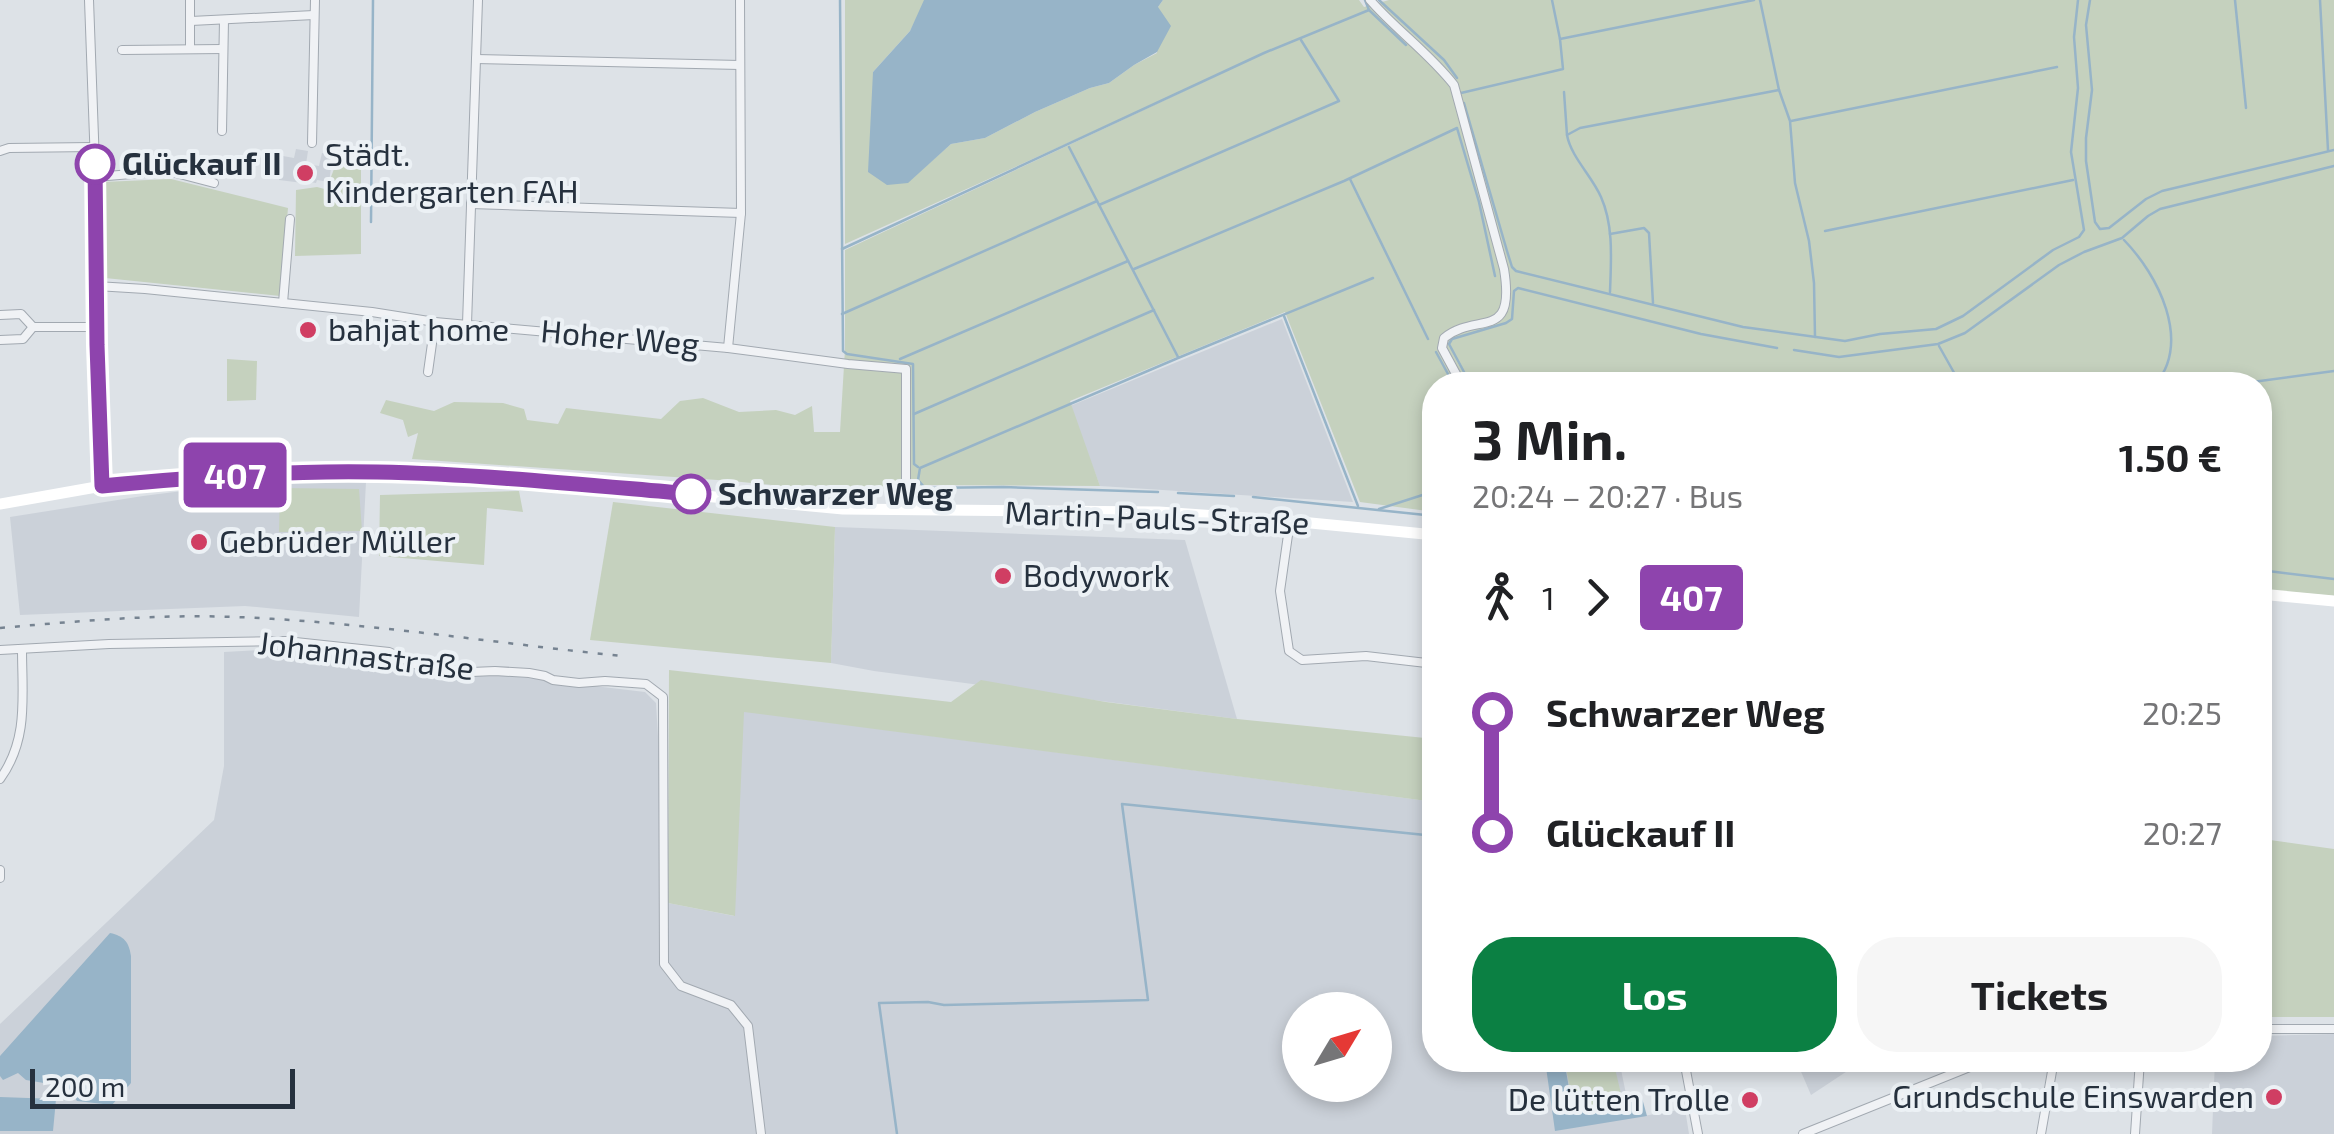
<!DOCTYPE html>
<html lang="de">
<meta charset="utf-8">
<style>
body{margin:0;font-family:"Exo 2",sans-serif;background:#f6f6f6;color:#202124;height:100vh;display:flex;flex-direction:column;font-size:38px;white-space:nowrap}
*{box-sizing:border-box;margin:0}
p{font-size:32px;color:#757577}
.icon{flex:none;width:55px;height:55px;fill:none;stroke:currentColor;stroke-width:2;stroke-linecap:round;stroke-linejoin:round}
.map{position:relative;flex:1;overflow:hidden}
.side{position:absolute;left:1422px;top:372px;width:850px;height:700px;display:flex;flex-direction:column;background:#fff;border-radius:40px;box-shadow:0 5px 15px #0003}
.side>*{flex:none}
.badge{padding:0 20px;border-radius:8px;font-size:35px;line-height:65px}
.needle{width:65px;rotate:52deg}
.controls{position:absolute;left:1282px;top:992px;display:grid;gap:20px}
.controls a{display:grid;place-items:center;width:110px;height:110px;border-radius:50%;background:#fff;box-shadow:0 5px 15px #0003;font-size:50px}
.scale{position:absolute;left:30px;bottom:25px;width:265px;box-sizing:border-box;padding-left:10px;border:5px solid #26313e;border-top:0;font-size:28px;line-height:35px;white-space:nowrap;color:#26313e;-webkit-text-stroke:8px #ecf1f5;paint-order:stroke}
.map>.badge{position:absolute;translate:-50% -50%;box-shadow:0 0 0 5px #fff}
.legs{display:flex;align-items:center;gap:15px;height:110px;padding:0 50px;font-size:32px}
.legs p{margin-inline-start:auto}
.overview{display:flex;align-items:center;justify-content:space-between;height:170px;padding:0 50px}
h1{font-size:55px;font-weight:700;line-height:75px}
.cta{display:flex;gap:20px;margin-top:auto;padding:20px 50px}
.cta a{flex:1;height:115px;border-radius:40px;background:#0b8043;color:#fff;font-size:40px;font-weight:700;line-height:115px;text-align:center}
.cta a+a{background:#f6f6f6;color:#202124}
ul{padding:0 50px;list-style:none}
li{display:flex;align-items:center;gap:35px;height:120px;font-size:38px}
li i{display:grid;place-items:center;width:15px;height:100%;margin:0 12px;background:currentColor}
li i::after{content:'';width:25px;height:25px;margin:-12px;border:8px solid;border-radius:50%;background:#fff}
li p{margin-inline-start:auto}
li:first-child i{background:linear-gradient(#0000 50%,currentColor 0)}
li:last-child i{background:linear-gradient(currentColor 50%,#0000 0)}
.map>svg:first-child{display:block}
.built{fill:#cbd1d9;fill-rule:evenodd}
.green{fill:#c5d1be}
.water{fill:#97b4c8}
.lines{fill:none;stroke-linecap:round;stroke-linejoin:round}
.stream{stroke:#97b4c8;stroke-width:2.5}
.street-casing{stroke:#a2a9b1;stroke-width:10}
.street{stroke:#f0f2f5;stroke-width:8}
.secondary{stroke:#fff;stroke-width:11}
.rail{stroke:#768391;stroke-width:2.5;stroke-dasharray:5 10;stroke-linecap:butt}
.line-1-casing{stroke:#fff;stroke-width:22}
.line-1{stroke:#8e44ad;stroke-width:15}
.stop-1-dot{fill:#fff;stroke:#8e44ad;stroke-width:5}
.poi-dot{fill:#d03e63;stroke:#ecf1f5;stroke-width:4}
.labels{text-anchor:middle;stroke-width:8;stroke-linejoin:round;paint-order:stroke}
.poi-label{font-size:32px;fill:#26313e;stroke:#ecf1f5;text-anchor:start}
.stop-label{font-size:32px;font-weight:bold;fill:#26313e;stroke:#ecf1f5;text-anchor:start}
.street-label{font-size:32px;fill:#26313e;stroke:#ecf1f5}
</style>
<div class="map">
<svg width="2334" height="1134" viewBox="0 0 2334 1134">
<rect width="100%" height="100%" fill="#dde2e7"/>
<!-- built -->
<g class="built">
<polygon points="296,149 308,151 306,164 319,166 322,153 333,154 329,182 317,180 316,183 304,181 303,183 279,180 283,156 294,158"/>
<polygon points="1282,319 1353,502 1100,486 1070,406"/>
<polygon points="261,481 366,482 359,617 245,606 20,615 10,517 143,496"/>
<polygon points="835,527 1185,540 1237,719 874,671 831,663"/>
<path d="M281,649L645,692L656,703L668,903L734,916L743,711L1435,802V1060H1619L1631,1118L1685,1109L1689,1134H0V1024L214,820L224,766V652ZM1300,1010H1375V1085H1300Z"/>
<polygon points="2334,1034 2334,1134 2212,1134 2215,1060 2260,1060 2260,1036"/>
<polygon points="1796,1060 1864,1060 1811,1095"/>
</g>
<!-- green -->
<g class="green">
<polygon points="845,0 924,0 925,2 910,31 873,72 908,182 951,144 985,138 1035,112 1090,88 1109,83 1134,65 1157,53 1158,7 1163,0 1359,0 1364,7 1389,0 2334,0 2334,596 2260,589 2260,385 1435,385 1435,512 1360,502 1285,312 1070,401 1100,486 927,485 842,492 732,481 412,459 418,433 408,437 403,420 380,413 386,400 434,411 454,402 503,403 524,409 527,420 558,424 566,408 661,419 680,401 703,398 739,412 776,410 795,415 812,406 814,432 840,432 845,349 845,250 1227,71 845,244"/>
<polygon points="343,161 361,161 361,254 295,256 296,190 317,187 328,190 336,189 331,177 334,169"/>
<polygon points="171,179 288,208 280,296 105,278 103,182"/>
<polygon points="227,359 257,361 256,400 227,401"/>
<polygon points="280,488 359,489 362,531 279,532"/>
<polygon points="519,491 523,512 487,508 484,565 379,556 380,495"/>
<polygon points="613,502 835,527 831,663 590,640"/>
<polygon points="669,670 951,702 981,680 1106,702 1237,719 1435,739 1435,802 744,712 735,916 668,903"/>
<polygon points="2270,840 2334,849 2334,1017 2260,1017 2260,842"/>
<polygon points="1565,1060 1613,1060 1622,1098 1573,1110"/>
</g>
<!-- water -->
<g class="water">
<polygon points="924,0 1163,0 1158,7 1171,26 1157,52 1134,65 1109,83 1090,88 1035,112 985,138 951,144 908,183 887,185 868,172 873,72 910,31"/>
<path d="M110,933C124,936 129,942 131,956V1083L112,1105L77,1101L68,1087L26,1080L18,1073L3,1080L0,1076V1056Z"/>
<polygon points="1545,1060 1564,1060 1573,1110 1642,1098 1647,1116 1555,1131"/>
<polygon points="0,1097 56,1099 53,1131 0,1131"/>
</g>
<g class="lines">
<!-- stream -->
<g class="stream">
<polyline points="840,0 843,351 847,354 913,364 914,464 918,467"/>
<polyline points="1365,0 1369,10 1406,45"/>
<polyline points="1379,0 1444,60 1457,78"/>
<polyline points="1760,0 1779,90 1790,121 1795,183 1809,241 1814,283 1815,337"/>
<polyline points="2090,0 2086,25 2092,90 2086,138 2086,161 2095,222 2100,229 2109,228 2146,199 2162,191 2334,150"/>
<polyline points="2235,0 2246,108"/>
<polyline points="2320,0 2328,150"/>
<polyline points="1560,39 1754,0"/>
<polyline points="1564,92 1567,135"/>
<polyline points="1461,93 1563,69 1560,39 1552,0"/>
<polyline points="1464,103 1507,251 1512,267 1516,271 1743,327 1845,341 1880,334 1936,329 1963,316 2053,250 2079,237 2084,230 2071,152 2078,88 2074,37 2078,0"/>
<polyline points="1791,121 2057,67"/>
<polyline points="1069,147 1178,357"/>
<polyline points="1350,179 1428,339"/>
<polyline points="1099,205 1339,101 1301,40"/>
<polyline points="371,222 373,0"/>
<polyline points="1825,231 2073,180"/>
<polyline points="1610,234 1644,228 1649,233 1653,303"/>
<path d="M2124,240C2158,275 2192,341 2155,385"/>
<polyline points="842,249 1264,53 1369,10"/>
<polyline points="1134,269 1344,181 1457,128 1479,202 1495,276"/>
<path d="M1610,292C1611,261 1614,226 1601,197C1592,176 1571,157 1567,135L1580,128L1779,90"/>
<polyline points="842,314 1097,201"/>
<polyline points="1284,316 1358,506"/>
<polyline points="1939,346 1961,385"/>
<polyline points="1794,350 1839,357 1938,344 1965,333 2059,265 2084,252 2122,238 2148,216 2160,209 2334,166"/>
<polyline points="1436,352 1454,385"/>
<polyline points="900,359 1128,261"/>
<polyline points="1471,385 1449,344 1452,339 1506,323 1512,319 1514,291 1518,288 1701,334 1777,348"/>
<polyline points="2230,385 2334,371"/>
<polyline points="914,414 1154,310"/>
<polyline points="1158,492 1003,487 925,488 918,480 920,468 1178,358 1373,278"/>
<polyline points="1178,493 1234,496"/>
<polyline points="1253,497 1435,516"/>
<polyline points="1379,509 1435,491"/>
<polyline points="2260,570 2334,579"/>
<polyline points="897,1134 879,1003 928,1002 944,1005 1148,1000 1122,804 1435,836"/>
</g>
<!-- street casing -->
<g class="street-casing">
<g id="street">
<polyline points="89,0 96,192 96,327 102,486"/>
<path d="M1370,0C1396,30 1429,53 1454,85L1504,269C1516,343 1477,311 1444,338L1442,348L1462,385"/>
<polyline points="191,21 314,15"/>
<polyline points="190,49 190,0"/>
<polyline points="122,50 223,49"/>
<polyline points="476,59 740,65"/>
<polyline points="222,131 224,20"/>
<polyline points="312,143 315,0"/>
<polyline points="0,151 9,148 93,147"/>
<polyline points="95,177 168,171 214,183"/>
<polyline points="471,204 741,213"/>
<polyline points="96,286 145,289 372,312 435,322 728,348 848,364 906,369 906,510"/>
<polyline points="283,303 290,219"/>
<polyline points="0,315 21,314 33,327 96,327"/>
<polyline points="467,324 478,0"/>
<polyline points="0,340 23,339 33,327"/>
<polyline points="728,348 741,213 740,0"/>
<polyline points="428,372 435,322"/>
<polyline points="1290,521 1280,591 1289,651 1302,660 1366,656 1435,664"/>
<polyline points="0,650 109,644 286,641 389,652 428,670 448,673 495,671 529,673 545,676 553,680 579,683 605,681 646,684 663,697 664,964 681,986 731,1005 748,1026 761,1134"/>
<path d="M0,779C29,739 22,696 22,649"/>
<polyline points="0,870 0,878"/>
<polyline points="2260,1029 2334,1029"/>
<polyline points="1684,1060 1698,1134"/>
<polyline points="1803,1134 1987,1060"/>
<polyline points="2041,1134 2054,1060"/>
<polyline points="2135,1134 2140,1060"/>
</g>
</g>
<!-- street -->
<use href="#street" class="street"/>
<!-- secondary -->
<g class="secondary">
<polyline points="0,504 102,486 171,480 248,474 374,471 533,480 843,509 1159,512 1290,521 1435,535"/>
<polyline points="2260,594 2334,601"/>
</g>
<!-- rail -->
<path class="rail" d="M0,628C78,621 157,614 236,617C365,622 493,643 622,656"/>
</g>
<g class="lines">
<!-- line-1 casing -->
<g class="line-1-casing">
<path id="line-1" d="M95,164L97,345L102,486C193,477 285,470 377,472C482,474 586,485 691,494"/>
</g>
<!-- line-1 -->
<use href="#line-1" class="line-1"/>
</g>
<!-- markers -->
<g class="stop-1-dot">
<circle cx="95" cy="164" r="18"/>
<circle cx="691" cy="494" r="18"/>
</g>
<g class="poi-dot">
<circle cx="305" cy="173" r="10"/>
<circle cx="308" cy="330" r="10"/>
<circle cx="199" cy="542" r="10"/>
<circle cx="1003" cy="576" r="10"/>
<circle cx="2274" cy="1097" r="10"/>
<circle cx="1750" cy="1100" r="10"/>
</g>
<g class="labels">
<!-- poi labels -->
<g class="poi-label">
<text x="325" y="166">Städt.<tspan x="325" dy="37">Kindergarten FAH</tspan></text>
<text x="328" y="341">bahjat home</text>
<text x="219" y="553">Gebrüder Müller</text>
<text x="1023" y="587">Bodywork</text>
<text x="2254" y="1108" text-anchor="end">Grundschule Einswarden</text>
<text x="1730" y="1111" text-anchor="end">De lütten Trolle</text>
</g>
<!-- stop labels -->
<g class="stop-label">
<text x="122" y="175">Glückauf II</text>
<text x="718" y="505">Schwarzer Weg</text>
</g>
<!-- street labels -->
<g class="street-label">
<text transform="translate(620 338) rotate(5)" y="11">Hoher Weg</text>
<text transform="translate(1157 518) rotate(2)" y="11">Martin-Pauls-Straße</text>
<text transform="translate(366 656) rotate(7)" y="11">Johannastraße</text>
</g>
</g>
</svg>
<div class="controls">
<a><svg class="needle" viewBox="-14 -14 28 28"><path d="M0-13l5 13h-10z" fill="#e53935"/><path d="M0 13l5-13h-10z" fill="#757577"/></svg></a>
</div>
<div class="scale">200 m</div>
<b class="badge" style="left:235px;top:475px;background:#8e44ad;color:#fff">407</b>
<section class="side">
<div class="overview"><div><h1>3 Min.</h1><p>20:24 – 20:27 · Bus</p></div><b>1.50 €</b></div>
<div class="legs"><svg class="icon" aria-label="walk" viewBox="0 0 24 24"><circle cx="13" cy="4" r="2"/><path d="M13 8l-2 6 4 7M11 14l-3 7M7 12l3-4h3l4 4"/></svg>1<svg class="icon" aria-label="forward" viewBox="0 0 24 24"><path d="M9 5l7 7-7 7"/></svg><b class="badge" style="background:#8e44ad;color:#fff">407</b></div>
<ul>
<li><i style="color:#8e44ad"></i><b>Schwarzer Weg</b><p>20:25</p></li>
<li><i style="color:#8e44ad"></i><b>Glückauf II</b><p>20:27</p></li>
</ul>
<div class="cta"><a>Los</a><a>Tickets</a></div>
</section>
</div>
